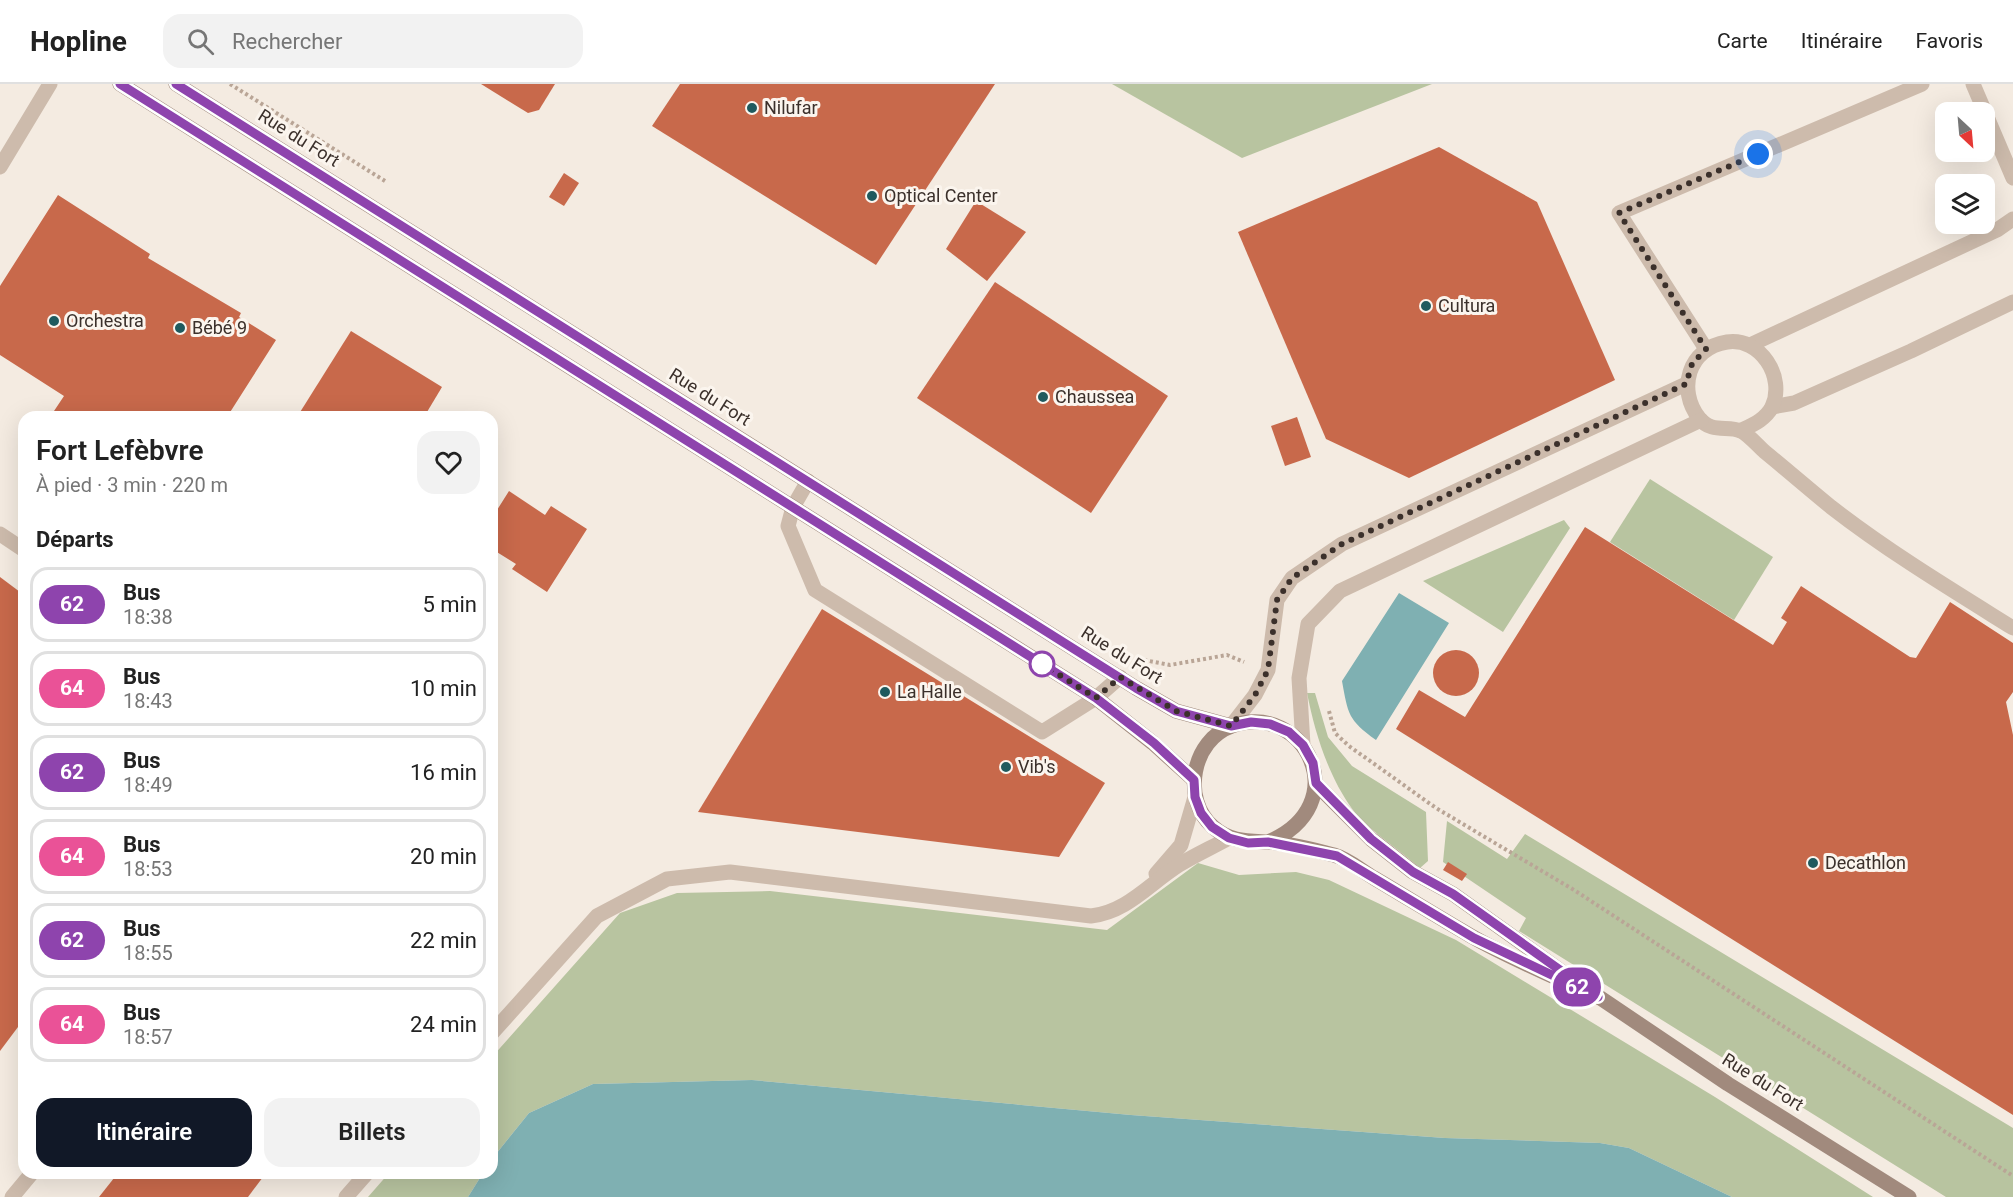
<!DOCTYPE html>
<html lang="fr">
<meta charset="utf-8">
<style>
body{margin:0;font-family:Roboto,sans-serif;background:#f2f2f2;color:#222;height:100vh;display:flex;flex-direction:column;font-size:22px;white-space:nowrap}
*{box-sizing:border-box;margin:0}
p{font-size:20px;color:#767676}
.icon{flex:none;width:33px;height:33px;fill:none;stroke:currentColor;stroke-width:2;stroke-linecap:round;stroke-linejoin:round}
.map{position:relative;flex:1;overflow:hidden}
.details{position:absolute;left:18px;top:327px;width:480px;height:768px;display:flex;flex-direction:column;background:#fff;border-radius:18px;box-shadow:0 6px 24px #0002}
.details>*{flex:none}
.badge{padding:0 12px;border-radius:20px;font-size:21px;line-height:39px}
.needle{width:39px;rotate:154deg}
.tools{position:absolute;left:1935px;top:18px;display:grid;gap:12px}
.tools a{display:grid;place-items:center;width:60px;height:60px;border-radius:12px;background:#fff;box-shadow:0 6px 24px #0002;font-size:30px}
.you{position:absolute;width:30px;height:30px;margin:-15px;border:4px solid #fff;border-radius:50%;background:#1a73e8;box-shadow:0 0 0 9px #1a73e833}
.map>.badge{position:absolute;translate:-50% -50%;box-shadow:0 0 0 3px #fff}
h2{padding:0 18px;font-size:22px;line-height:54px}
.round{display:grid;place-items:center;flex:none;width:63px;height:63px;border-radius:18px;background:#f2f2f2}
.headline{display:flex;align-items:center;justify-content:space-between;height:102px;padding:0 18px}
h1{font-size:28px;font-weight:600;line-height:45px}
.primary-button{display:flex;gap:12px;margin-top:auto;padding:12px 18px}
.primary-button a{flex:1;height:69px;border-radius:18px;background:#111827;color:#fff;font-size:24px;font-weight:600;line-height:69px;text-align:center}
.primary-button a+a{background:#f2f2f2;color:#222}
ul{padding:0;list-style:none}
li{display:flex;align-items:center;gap:18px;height:75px;margin:0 12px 9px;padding:0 6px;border:3px solid #e0e0e0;border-radius:18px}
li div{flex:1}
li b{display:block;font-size:22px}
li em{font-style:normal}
li .badge{min-width:66px;font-weight:700;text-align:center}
header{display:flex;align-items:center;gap:36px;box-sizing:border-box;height:84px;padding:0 30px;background:#fff;border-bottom:2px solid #e0e0e0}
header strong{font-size:28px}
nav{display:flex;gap:33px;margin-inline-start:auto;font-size:21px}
.search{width:420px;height:54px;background:#f2f2f2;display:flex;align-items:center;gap:15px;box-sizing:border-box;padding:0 21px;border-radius:18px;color:#767676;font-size:22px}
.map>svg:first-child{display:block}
.green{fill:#b8c4a0}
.water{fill:#7fb0b2}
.building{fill:#c8694b}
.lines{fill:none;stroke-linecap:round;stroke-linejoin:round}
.path{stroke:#b9a596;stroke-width:4;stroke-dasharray:3 3;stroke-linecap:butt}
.lane{stroke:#cdbbac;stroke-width:15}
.secondary{stroke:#a18a7d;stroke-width:15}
.line-casing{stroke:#fff;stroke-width:14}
.line{stroke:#8e44ad;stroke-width:9}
.walk{stroke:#3b302b;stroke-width:6;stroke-dasharray:0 10.8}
.poi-dot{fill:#1f5a5e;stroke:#fbf5ee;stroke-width:2}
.stop-dot{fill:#fff;stroke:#8e44ad;stroke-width:3}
.labels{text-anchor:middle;stroke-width:6;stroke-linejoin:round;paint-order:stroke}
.poi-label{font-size:18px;fill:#3b302b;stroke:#fbf5ee;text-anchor:start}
.street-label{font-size:18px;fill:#3b302b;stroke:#fbf5ee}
</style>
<header>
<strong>Hopline</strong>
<div class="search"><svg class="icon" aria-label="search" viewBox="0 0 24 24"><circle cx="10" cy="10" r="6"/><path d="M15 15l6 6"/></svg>Rechercher</div>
<nav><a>Carte</a><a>Itinéraire</a><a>Favoris</a></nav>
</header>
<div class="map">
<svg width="2013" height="1113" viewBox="0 0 2013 1113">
<rect width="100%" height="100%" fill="#f4ebe1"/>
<!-- green -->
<g class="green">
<polygon points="1112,0 1432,0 1242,74"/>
<polygon points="1650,395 1773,473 1734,536 1610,458"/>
<polygon points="1564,436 1570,444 1503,548 1423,497"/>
<path d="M1307,609H1315L1328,653L1352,682L1426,728L1428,777L1420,784C1402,768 1366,744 1353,726C1328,692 1315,649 1307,609Z"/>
<polygon points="1447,737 1507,775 1525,750 2013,1044 2013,1113 1946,1113 1519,847 1526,834 1443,778"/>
<polygon points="1198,779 1239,791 1296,788 1329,796 1456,856 1715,1013 1873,1113 1732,1113 1629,1064 1600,1059 1445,1054 1131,1031 752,996 593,1000 529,1029 492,1075 492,973 620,829 677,809 770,807 1107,846"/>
<polygon points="389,1089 483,1089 468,1113 368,1113"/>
</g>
<!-- water -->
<g class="water">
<path d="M1399,509L1449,539L1376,656C1348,636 1348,630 1342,597Z"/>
<polygon points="752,996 1131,1031 1445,1054 1600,1059 1629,1064 1732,1113 468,1113 483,1089 492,1089 492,1075 529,1029 593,1000"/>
</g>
<!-- building -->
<g class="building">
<polygon points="481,0 555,0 539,26 528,29"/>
<polygon points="680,0 995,0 876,181 652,42"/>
<polygon points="1439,63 1537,118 1615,296 1409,394 1326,355 1238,148"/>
<polygon points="564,89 579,99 564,122 549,113"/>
<polygon points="58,111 150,170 148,174 241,229 239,233 276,256 227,333 50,333 64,312 0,271 0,202"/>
<polygon points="976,117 1026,148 987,197 946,165"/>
<polygon points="995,198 1168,312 1091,429 917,314"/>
<polygon points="351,247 442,303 424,333 297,333"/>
<polygon points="1297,333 1311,373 1285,382 1271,342"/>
<polygon points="509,407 545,431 551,422 587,445 547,508 512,485 516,480 492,465 492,434"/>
<polygon points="1585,443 1773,561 1787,538 1781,534 1801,502 1910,573 1916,574 1950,518 2013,559 2013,608 2006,618 2013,651 2013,1031 1396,645 1419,606 1465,633"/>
<polygon points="0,493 24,511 24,935 0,967"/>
<polygon points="822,525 1105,699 1059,773 698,728"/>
<circle cx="1456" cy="589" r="23"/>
<polygon points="1448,778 1467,790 1462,797 1443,786"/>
<polygon points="118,1089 266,1089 248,1113 99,1113"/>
</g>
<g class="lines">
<!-- path -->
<g class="path">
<polyline points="230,0 385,97"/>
<polyline points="1144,576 1170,581 1227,571 1244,578"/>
<polyline points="1329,627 1335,649 1349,662 1436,724 1574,806 2013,1092"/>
</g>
<!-- lane -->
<g class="lane">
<polyline points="1973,0 2013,94"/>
<polyline points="0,83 50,0"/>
<polyline points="1750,261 1997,146 2013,135"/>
<polyline points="1706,265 1619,129 1922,0"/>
<polyline points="1772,323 1794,319 1911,267 2013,218"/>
<path d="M1740,347C1752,341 1765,336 1772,323C1786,293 1760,253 1727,258C1688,264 1677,306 1699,334C1712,350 1727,341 1741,347C1749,351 1758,362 1765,368C1787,386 1809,405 1831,423C1889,468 1952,506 2013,544"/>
<polyline points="808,397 793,423 788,442 815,506 1042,648 1096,614 1120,593"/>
<polyline points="0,450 24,466"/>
<polyline points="1231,642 1255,611 1268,586 1277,516 1292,494 1342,460 1686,300"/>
<polyline points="1303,661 1299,594 1308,540 1340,507 1701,336"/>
<polyline points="1156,790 1181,761 1195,713"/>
<path d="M492,949L597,832L667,795L730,788L1091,832C1127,828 1149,800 1179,781C1195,771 1213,763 1229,754"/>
<polyline points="12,1113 32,1089"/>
<polyline points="346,1113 367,1089"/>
</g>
<!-- secondary -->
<g class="secondary">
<polyline points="120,0 1096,614 1153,659 1194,696"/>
<polyline points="176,0 1136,604 1176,627 1231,642"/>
<polyline points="1316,700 1371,755 1413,788 1453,810 1565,890"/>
<path d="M1268,758C1357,721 1305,616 1232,642C1192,656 1181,715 1213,743C1230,758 1247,757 1268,758C1289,759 1314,766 1334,771C1348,775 1362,787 1374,794C1406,813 1438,833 1471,852C1511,875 1556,893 1598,913"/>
<polyline points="1590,907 1728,1000 1909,1113"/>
</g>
</g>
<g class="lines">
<!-- line casing -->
<g class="line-casing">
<polyline id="line" points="120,0 1096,614 1154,659 1194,696 1195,713 1201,729 1212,743 1229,754 1248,759 1268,758 1337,772 1474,854 1598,913 1453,810 1413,788 1371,755 1316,699 1313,679 1303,661 1289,648 1270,640 1251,638 1231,642 1176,627 1136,604 176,0"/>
</g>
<!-- line -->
<use href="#line" class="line"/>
<!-- walk -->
<polyline class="walk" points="1042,580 1096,614 1120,593 1176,627 1231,642 1255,611 1268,586 1277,516 1292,494 1342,460 1686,300 1692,280 1706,265 1619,129 1758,70"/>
</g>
<!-- markers -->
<g class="poi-dot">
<circle cx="752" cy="24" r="6"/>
<circle cx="872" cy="112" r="6"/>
<circle cx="1426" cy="222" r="6"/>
<circle cx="54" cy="237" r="6"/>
<circle cx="180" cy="244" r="6"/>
<circle cx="1043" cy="313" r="6"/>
<circle cx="885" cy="608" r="6"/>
<circle cx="1006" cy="683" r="6"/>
<circle cx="1813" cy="779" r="6"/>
</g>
<circle class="stop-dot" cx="1042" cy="580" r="12"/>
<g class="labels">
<!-- poi labels -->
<g class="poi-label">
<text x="764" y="30">Nilufar</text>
<text x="884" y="118">Optical Center</text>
<text x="1438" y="228">Cultura</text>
<text x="66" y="243">Orchestra</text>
<text x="192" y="250">Bébé 9</text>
<text x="1055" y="319">Chaussea</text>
<text x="897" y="614">La Halle</text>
<text x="1018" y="689">Vib's</text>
<text x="1825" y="785">Decathlon</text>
</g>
<!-- street labels -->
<g class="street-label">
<text transform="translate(299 54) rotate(32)" y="6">Rue du Fort</text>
<text transform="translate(710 313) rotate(32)" y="6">Rue du Fort</text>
<text transform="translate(1122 571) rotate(32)" y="6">Rue du Fort</text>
<text transform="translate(1763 998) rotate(32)" y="6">Rue du Fort</text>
</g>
</g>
</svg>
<div class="tools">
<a><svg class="needle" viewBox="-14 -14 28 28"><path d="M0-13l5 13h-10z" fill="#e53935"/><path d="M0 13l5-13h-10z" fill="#767676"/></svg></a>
<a><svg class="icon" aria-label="layers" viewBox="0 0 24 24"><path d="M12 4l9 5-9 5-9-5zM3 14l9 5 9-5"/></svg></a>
</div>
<div class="you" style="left:1758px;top:70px"></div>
<b class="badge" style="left:1577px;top:903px;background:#8e44ad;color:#fff">62</b>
<section class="details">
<div class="headline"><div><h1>Fort Lefèbvre</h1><p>À pied · 3 min · 220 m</p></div><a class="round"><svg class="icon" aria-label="heart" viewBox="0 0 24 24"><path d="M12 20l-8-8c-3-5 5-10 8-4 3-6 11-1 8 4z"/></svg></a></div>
<h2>Départs</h2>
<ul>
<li><span class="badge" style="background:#8e44ad;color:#fff">62</span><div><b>Bus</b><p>18:38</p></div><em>5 min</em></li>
<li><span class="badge" style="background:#ea5297;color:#fff">64</span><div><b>Bus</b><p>18:43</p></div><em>10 min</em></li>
<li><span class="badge" style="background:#8e44ad;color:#fff">62</span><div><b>Bus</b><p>18:49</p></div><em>16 min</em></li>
<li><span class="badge" style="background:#ea5297;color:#fff">64</span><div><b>Bus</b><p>18:53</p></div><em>20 min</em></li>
<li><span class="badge" style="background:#8e44ad;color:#fff">62</span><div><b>Bus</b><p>18:55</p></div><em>22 min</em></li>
<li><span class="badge" style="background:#ea5297;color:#fff">64</span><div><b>Bus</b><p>18:57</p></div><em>24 min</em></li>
</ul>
<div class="primary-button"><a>Itinéraire</a><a>Billets</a></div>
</section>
</div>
